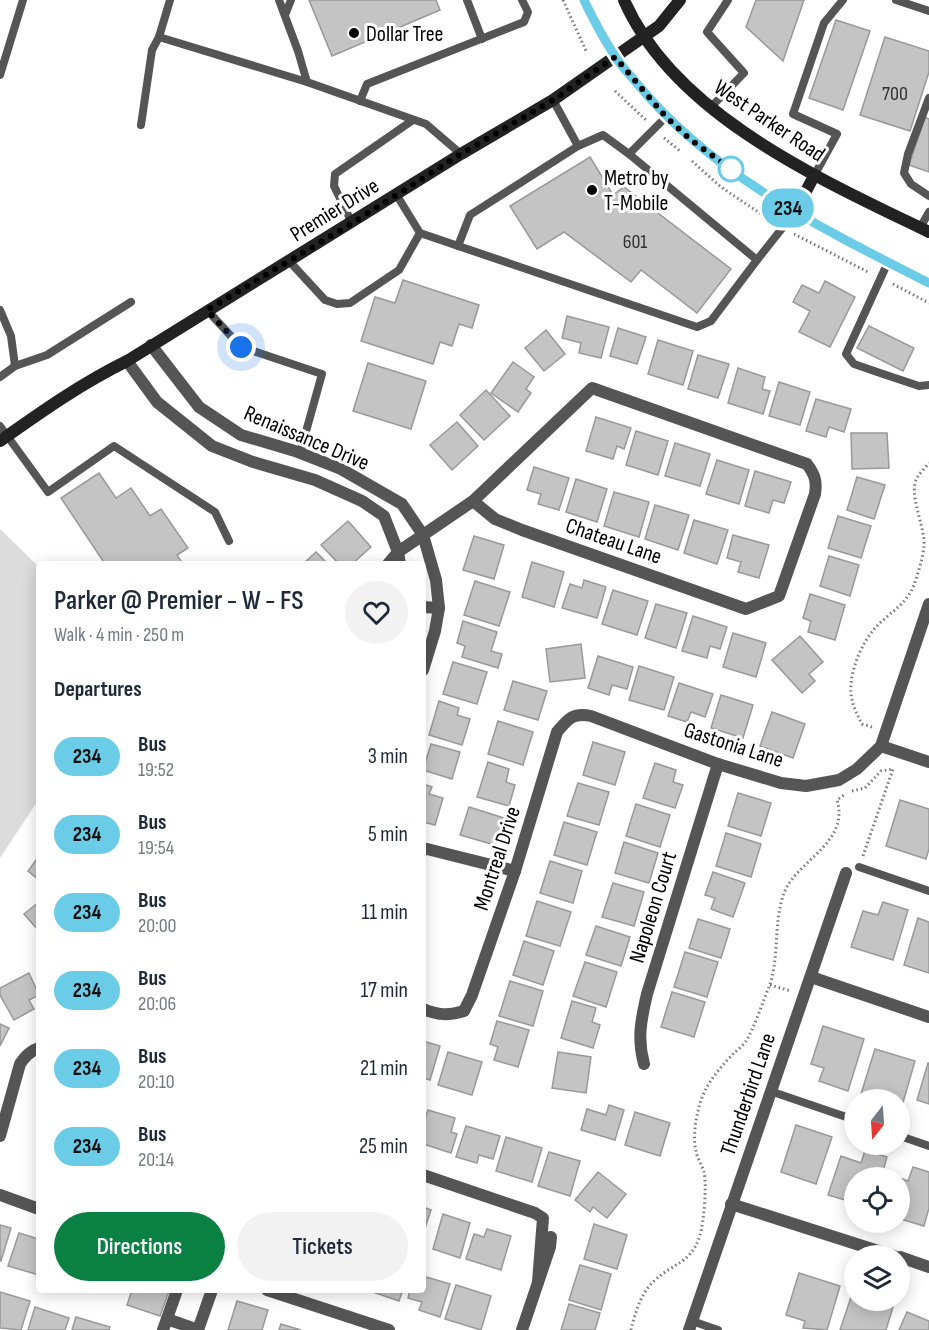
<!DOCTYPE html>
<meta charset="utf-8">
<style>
body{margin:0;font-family:"Sofia Sans Condensed",sans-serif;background:#f2f2f3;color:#1f2937;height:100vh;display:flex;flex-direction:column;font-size:22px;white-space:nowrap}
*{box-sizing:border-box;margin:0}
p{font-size:20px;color:#747a83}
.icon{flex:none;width:33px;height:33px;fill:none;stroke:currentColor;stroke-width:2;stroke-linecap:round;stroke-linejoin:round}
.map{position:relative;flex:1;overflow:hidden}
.details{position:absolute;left:36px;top:561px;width:390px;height:732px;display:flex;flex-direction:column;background:#fff;border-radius:6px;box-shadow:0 3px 15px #0003}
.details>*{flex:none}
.badge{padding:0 12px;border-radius:20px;font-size:21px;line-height:39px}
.needle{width:39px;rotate:197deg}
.tools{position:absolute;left:844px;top:1089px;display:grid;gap:12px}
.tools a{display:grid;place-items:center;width:66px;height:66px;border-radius:50%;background:#fff;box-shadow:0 3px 15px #0003;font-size:30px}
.you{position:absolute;width:30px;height:30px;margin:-15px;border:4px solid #fff;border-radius:50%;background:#1a73e8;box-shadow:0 0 0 9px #1a73e833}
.map>.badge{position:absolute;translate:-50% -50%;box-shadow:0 0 0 3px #fff}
h2{padding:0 18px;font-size:22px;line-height:54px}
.round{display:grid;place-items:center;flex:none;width:63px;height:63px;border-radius:32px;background:#f2f2f3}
.head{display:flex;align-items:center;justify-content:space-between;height:102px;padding:0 18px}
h1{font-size:28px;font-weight:600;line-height:45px}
.button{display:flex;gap:12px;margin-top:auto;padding:12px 18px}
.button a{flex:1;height:69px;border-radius:36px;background:#0b8043;color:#fff;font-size:24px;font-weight:600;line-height:69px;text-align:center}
.button a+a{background:#f2f2f3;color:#1f2937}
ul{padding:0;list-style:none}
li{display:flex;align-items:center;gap:18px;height:78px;padding:0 18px}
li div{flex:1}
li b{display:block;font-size:22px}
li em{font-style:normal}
li .badge{min-width:66px;font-weight:700;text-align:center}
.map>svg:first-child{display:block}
.green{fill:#dcdcdc}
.building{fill:#c4c4c4;stroke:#999;stroke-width:1.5}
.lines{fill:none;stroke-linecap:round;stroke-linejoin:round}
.path{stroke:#777;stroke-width:3;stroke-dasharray:1.5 3;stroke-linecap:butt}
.lane{stroke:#555;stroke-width:8}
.street{stroke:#555;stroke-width:12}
.secondary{stroke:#222;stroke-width:12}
.line-casing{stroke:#fff;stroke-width:14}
.line{stroke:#6bcce7;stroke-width:9}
.walk{stroke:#000;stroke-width:6;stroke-dasharray:0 10.8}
.poi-dot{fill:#000;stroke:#fff;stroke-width:2}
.stop-dot{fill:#fff;stroke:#6bcce7;stroke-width:3}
.labels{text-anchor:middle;stroke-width:6;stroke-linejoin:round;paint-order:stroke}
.number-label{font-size:20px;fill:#313131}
.poi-label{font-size:22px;fill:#000;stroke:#fff;text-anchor:start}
.street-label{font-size:22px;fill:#000;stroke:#fff}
</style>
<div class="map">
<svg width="929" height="1330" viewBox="0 0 929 1330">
<rect width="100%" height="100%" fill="#fff"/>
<!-- green -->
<polygon class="green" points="0,529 39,567 39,799 0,858"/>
<!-- building -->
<g class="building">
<polygon points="309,0 436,0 440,10 332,56"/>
<polygon points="756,0 804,0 783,61 746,27"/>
<polygon points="836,20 870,31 843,110 809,98"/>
<polygon points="885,37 929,51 929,72 910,131 860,115"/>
<polygon points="925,117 929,119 929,172 909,165"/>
<polygon points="590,157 613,195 624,187 731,269 697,313 641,270 631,282 564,232 537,249 510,206"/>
<polygon points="403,280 479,305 472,328 459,324 452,346 440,342 433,364 361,341 375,297 395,303"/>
<polygon points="825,281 855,297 830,347 799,332 810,311 793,302 802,285 819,293"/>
<polygon points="567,316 609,327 601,358 579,353 581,343 562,338"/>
<polygon points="869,326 914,348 903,371 857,348"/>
<polygon points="618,328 646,337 637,364 610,356"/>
<polygon points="546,330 565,354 544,371 525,348"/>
<polygon points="658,340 693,351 683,385 648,374"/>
<polygon points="698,355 729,364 718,398 688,389"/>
<polygon points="513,362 534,377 526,389 531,393 518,412 491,393"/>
<polygon points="368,363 426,381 411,429 353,411"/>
<polygon points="738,368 765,377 762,389 770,391 763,414 728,403"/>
<polygon points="779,382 810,392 800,425 769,416"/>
<polygon points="486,390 510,416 484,440 460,415"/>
<polygon points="816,399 851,409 844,432 829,427 826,437 806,431"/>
<polygon points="596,417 631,428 624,449 617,446 613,459 586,451"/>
<polygon points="457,422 478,446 452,470 430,445"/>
<polygon points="636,431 668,441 658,475 626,465"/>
<polygon points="851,433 887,433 889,468 852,469"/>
<polygon points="675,443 710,454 700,486 665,476"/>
<polygon points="717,460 749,470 739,504 706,494"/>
<polygon points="534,467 569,478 559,510 538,504 541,494 527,490"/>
<polygon points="755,471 791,482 784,503 773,500 769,513 745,506"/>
<polygon points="99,473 116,498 131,488 150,516 161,509 188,548 177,555 183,564 105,564 61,498"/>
<polygon points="857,477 885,485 874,519 847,510"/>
<polygon points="576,479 607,489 597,522 566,512"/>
<polygon points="614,492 649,502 639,537 604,526"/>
<polygon points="655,505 689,515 678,550 645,539"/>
<polygon points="838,516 871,526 861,558 828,548"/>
<polygon points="694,520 728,530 717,564 684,553"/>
<polygon points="348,521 371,547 352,564 339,564 321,545"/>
<polygon points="733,535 769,545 759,578 738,572 741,562 727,558"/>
<polygon points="474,536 504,545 494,579 463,570"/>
<polygon points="316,552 328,564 303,564"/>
<polygon points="829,556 859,565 850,596 820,586"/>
<polygon points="532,562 564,572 554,607 522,597"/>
<polygon points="584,580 606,587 597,618 562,608 570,584 582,588"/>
<polygon points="475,581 510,592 499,626 464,615"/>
<polygon points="613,590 648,601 637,635 602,624"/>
<polygon points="810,594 845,605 835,640 808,632 811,621 803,618"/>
<polygon points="656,604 687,613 676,648 645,638"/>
<polygon points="693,616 727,627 720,649 710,646 707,658 682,651"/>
<polygon points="463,621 497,632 491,651 502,654 498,668 462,657 465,646 457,643"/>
<polygon points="733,633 766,643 756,677 723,667"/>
<polygon points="800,636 823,662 809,674 815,681 802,693 772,660"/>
<polygon points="581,644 585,678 550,682 546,649"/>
<polygon points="598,656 633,667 627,689 612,685 609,695 588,688"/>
<polygon points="453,662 487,672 477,704 443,694"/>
<polygon points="639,666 674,677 664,710 629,700"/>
<polygon points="513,681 547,691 538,720 504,710"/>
<polygon points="679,683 713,694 705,717 691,712 687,722 668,716"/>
<polygon points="721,695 753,705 743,738 711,728"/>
<polygon points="439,701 459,708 457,715 470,719 462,745 429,735"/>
<polygon points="772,712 805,724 793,758 760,746"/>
<polygon points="498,721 533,732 523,765 488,754"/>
<polygon points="593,742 625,752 615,785 583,775"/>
<polygon points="431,744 460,752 452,779 423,770"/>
<polygon points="488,762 509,769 506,782 515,785 509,806 477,797"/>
<polygon points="655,763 676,770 673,782 683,785 675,808 643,798"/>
<polygon points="578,783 609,792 599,825 567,816"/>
<polygon points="423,784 432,787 429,794 443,798 435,825 423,822"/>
<polygon points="738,793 771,803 761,836 728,826"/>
<polygon points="900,800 929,809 929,849 926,859 886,846"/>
<polygon points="636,804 670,815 660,847 626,836"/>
<polygon points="469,807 504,818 495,845 460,835"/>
<polygon points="564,822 597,832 587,865 554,855"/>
<polygon points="726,833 761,844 751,877 716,866"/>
<polygon points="624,842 658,853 649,883 615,873"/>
<polygon points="39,856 39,880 28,871"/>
<polygon points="550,861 582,871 573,903 540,893"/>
<polygon points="713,872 745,883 733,917 711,909 715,898 705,895"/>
<polygon points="613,883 644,892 634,926 602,917"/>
<polygon points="537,901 571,912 560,946 526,936"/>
<polygon points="39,902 39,931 24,914"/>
<polygon points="883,902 908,910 893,960 851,947 863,911 878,915"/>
<polygon points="918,918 929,922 929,973 904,965"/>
<polygon points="698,919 730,929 721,958 689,948"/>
<polygon points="596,926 630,937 621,966 586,955"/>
<polygon points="524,941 554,951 543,985 513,975"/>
<polygon points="685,952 718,962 707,997 674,987"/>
<polygon points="585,962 617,972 606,1007 573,996"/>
<polygon points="29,973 39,995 29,1000 34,1009 14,1020 0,995 0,988"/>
<polygon points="510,981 543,991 533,1026 499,1016"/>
<polygon points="672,992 705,1002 694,1037 661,1027"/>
<polygon points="572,1001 596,1008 592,1022 600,1025 593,1048 561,1038"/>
<polygon points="497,1021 529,1030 518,1067 494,1060 498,1047 490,1044"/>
<polygon points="0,1024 9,1028 0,1046"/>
<polygon points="823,1026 864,1039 848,1091 819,1081 824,1068 811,1064"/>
<polygon points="423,1041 440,1046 430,1080 423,1078"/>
<polygon points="875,1049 915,1061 902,1106 900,1100 880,1100 861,1094"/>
<polygon points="448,1052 482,1062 472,1095 438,1085"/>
<polygon points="558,1052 591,1057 586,1093 552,1088"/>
<polygon points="928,1063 929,1063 929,1104 917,1100"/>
<polygon points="609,1105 624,1110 615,1140 581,1130 587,1109 606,1115"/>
<polygon points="428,1110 455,1118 451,1132 457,1134 451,1153 423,1144 423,1125"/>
<polygon points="635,1112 670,1123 660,1156 625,1145"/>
<polygon points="796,1125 832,1137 816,1184 781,1172"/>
<polygon points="466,1126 500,1136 493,1159 479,1155 477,1163 456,1157"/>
<polygon points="506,1137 542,1148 532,1182 496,1171"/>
<polygon points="865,1150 887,1157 881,1178 855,1178 855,1203 828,1195 841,1156 861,1163"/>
<polygon points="549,1152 580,1161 570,1196 538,1186"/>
<polygon points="913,1167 929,1172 929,1208 924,1226 900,1219 900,1178 908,1181"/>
<polygon points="598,1172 626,1194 607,1218 593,1207 590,1212 575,1200"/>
<polygon points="423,1207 431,1210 423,1234"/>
<polygon points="443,1214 470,1223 460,1258 433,1249"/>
<polygon points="594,1224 627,1235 617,1269 584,1259"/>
<polygon points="0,1225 11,1228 1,1261 0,1261"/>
<polygon points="487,1229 511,1236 501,1270 466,1259 474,1234 484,1237"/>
<polygon points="19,1233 39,1239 39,1275 8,1266"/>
<polygon points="580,1265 611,1274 601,1310 569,1300"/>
<polygon points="799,1273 840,1286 827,1330 803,1328 805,1321 786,1315"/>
<polygon points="423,1276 450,1284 440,1317 419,1310 422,1302 408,1298 410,1290 423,1290"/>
<polygon points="456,1285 491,1296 481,1330 445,1319"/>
<polygon points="132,1290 169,1291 160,1316 127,1305"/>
<polygon points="367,1290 403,1290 399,1301"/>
<polygon points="0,1292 30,1301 21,1330 0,1328"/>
<polygon points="852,1294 855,1295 855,1300 872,1300 893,1307 886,1330 840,1330"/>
<polygon points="237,1301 268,1310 262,1330 228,1330"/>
<polygon points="569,1304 600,1313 595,1330 561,1330"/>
<polygon points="35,1307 69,1318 65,1330 28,1330"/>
<polygon points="907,1312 929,1321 929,1330 899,1330"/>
<polygon points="76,1317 110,1327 109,1330 72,1330"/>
<polygon points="281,1324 301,1330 279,1330"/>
</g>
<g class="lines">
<!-- path -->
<g class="path">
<polyline points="563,0 587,53"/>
<polyline points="615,91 647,121"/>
<polyline points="664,138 680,151"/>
<polyline points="692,161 721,187 773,222"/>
<polyline points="794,234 868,272"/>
<polyline points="893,284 929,303"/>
<path d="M872,727L862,724C857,714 852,705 851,694C849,672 862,641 877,626C890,612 906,605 914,585C918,573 923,559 924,545C925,526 908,494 917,478C920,473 925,468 929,463"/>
<polyline points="852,791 865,788 881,771 893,769"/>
<polyline points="863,856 893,769"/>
<polyline points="770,985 791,991"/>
<path d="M631,1330C635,1313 641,1293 654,1281C674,1262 691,1264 700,1235C704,1222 707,1185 704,1172C702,1165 697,1158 696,1151C693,1139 695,1123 698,1111C703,1087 717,1071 733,1054C737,1050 743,1046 746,1041C754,1029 763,1001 769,987C780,957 773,923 784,893C797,860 850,843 837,800L844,795"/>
</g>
<!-- lane -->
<g class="lane">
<polyline points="279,0 298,51 307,82 426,124 461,154"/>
<polyline points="467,0 482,39"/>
<polyline points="896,0 929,11"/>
<polyline points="285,15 291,0"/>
<polyline points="159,37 170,0"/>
<polyline points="0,75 23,0"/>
<polyline points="929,98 908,154 904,173 911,184 929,196"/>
<polyline points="553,100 578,146 603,135 629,154 666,117"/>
<polyline points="360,101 367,84 524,22 528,12 522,0"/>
<polyline points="711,107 744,73 707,32 728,0"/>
<polyline points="141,125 152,50 159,37 307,82"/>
<polyline points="814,176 837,134 793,114 824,23 843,0"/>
<polyline points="396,194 420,233 697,327 711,321 757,260 629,154"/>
<polyline points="352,223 334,186 335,174 413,120"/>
<polyline points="920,228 929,212"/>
<polyline points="458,246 470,215 578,146"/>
<polyline points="757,260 795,212"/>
<polyline points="289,261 325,300 337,304 350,303 399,270 420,233"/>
<polyline points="888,262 846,354 854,364 883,374 919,386 929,385"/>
<polyline points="0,310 11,336 15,366"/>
<polyline points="207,310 241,347 322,374 300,453"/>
<polyline points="0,377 15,366 47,355 131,302"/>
<polyline points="0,426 48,492 114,446 215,512 229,541"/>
<polyline points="859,867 929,891"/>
<polyline points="770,1091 855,1120"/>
<polyline points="900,1136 929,1146"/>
<polyline points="692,1321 718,1330"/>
</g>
<!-- street -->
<g class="street">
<polyline points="151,345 199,407 241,435 295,451 341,469 402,504 423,535 436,580 439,608 435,631 423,670"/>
<polyline points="127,361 157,402 212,446 253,462 315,480 362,501 384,516 398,552 400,564"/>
<path d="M388,564L398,552L473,501L592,388L807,464C815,475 817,481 815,494L779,596L746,609L522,530L495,519L473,501"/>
<polyline points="423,607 439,608"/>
<polyline points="881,746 929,762"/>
<polyline points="423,848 515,871"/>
<polyline points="811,977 929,1017"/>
<path d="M423,1009C438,1015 448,1016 464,1011L472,995L515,871L557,732C568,719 573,712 591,716L718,764L781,783L806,786L839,780L857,769L881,746L929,604"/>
<path d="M644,1064C637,1038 641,1020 647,994L718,764"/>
<path d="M0,1136L20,1064C25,1056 30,1051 39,1048"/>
<polyline points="423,1175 535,1213 543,1218 538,1282"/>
<polyline points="0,1195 39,1209"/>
<polyline points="731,1204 894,1256"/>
<polyline points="900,1257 929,1267"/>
<polyline points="267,1290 389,1330"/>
<polyline points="167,1319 198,1330"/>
<polyline points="163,1330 177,1290"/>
<polyline points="198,1330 212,1290"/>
<polyline points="522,1330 550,1247 551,1237 545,1258"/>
<polyline points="689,1330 846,873"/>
</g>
<!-- secondary -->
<g class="secondary">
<path d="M584,0C593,19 603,38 615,56C621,66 630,75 638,84C713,177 825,230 929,283"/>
<path d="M624,0C674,115 822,180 929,232"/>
<polyline points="795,212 814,176"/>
<path d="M0,441C41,412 82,383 127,361L461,154L553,100L659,26L680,0"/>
</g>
</g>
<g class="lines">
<!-- line casing -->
<g class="line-casing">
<path id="line" d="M584,0C593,19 603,38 615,56C620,65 628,73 635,81C711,175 823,229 929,283"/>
</g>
<!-- line -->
<use href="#line" class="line"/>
<!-- walk -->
<polyline class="walk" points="241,347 207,310 346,227 461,154 553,100 615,57 666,117 691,140 731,169"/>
</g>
<!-- markers -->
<g class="poi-dot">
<circle cx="354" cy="33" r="6"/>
<circle cx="592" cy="190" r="6"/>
</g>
<circle class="stop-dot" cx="731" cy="169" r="12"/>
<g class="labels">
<!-- number labels -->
<g class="number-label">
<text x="895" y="100">700</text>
<text x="635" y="248">601</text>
</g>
<!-- poi labels -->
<g class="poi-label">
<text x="366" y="41">Dollar Tree</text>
<text x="604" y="185">Metro by<tspan x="604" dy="25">T-Mobile</tspan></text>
</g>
<!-- street labels -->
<g class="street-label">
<text transform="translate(770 120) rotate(34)" y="8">West Parker Road</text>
<text transform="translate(334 209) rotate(-32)" y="8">Premier Drive</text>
<text transform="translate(307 437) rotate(23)" y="8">Renaissance Drive</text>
<text transform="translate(614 540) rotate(19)" y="8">Chateau Lane</text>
<text transform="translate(734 744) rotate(18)" y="8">Gastonia Lane</text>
<text transform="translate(496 858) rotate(-72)" y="8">Montreal Drive</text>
<text transform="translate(652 907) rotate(-73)" y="8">Napoleon Court</text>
<text transform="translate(747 1094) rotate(-71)" y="8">Thunderbird Lane</text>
</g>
</g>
</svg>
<div class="tools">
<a><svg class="needle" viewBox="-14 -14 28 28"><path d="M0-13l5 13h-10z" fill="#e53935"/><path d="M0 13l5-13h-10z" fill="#747a83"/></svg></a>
<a><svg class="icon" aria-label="locate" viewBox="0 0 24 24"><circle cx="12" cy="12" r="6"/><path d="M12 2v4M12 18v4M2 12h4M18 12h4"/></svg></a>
<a><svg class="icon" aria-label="layers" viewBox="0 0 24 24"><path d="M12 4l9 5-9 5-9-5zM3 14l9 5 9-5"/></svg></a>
</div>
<div class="you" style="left:241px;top:347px"></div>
<b class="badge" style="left:788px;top:208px;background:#6bcce7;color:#111">234</b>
<section class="details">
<div class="head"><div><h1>Parker @ Premier - W - FS</h1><p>Walk · 4 min · 250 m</p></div><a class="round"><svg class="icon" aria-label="heart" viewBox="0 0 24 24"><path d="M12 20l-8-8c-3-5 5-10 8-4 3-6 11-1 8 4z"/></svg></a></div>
<h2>Departures</h2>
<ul>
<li><span class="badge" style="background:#6bcce7;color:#111">234</span><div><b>Bus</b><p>19:52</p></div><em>3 min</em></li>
<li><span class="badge" style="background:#6bcce7;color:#111">234</span><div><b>Bus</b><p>19:54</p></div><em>5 min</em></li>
<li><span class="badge" style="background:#6bcce7;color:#111">234</span><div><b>Bus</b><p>20:00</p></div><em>11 min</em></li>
<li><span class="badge" style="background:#6bcce7;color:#111">234</span><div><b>Bus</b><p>20:06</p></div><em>17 min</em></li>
<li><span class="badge" style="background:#6bcce7;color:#111">234</span><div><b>Bus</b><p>20:10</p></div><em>21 min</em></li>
<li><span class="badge" style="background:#6bcce7;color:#111">234</span><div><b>Bus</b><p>20:14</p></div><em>25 min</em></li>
</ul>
<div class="button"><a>Directions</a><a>Tickets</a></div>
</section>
</div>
